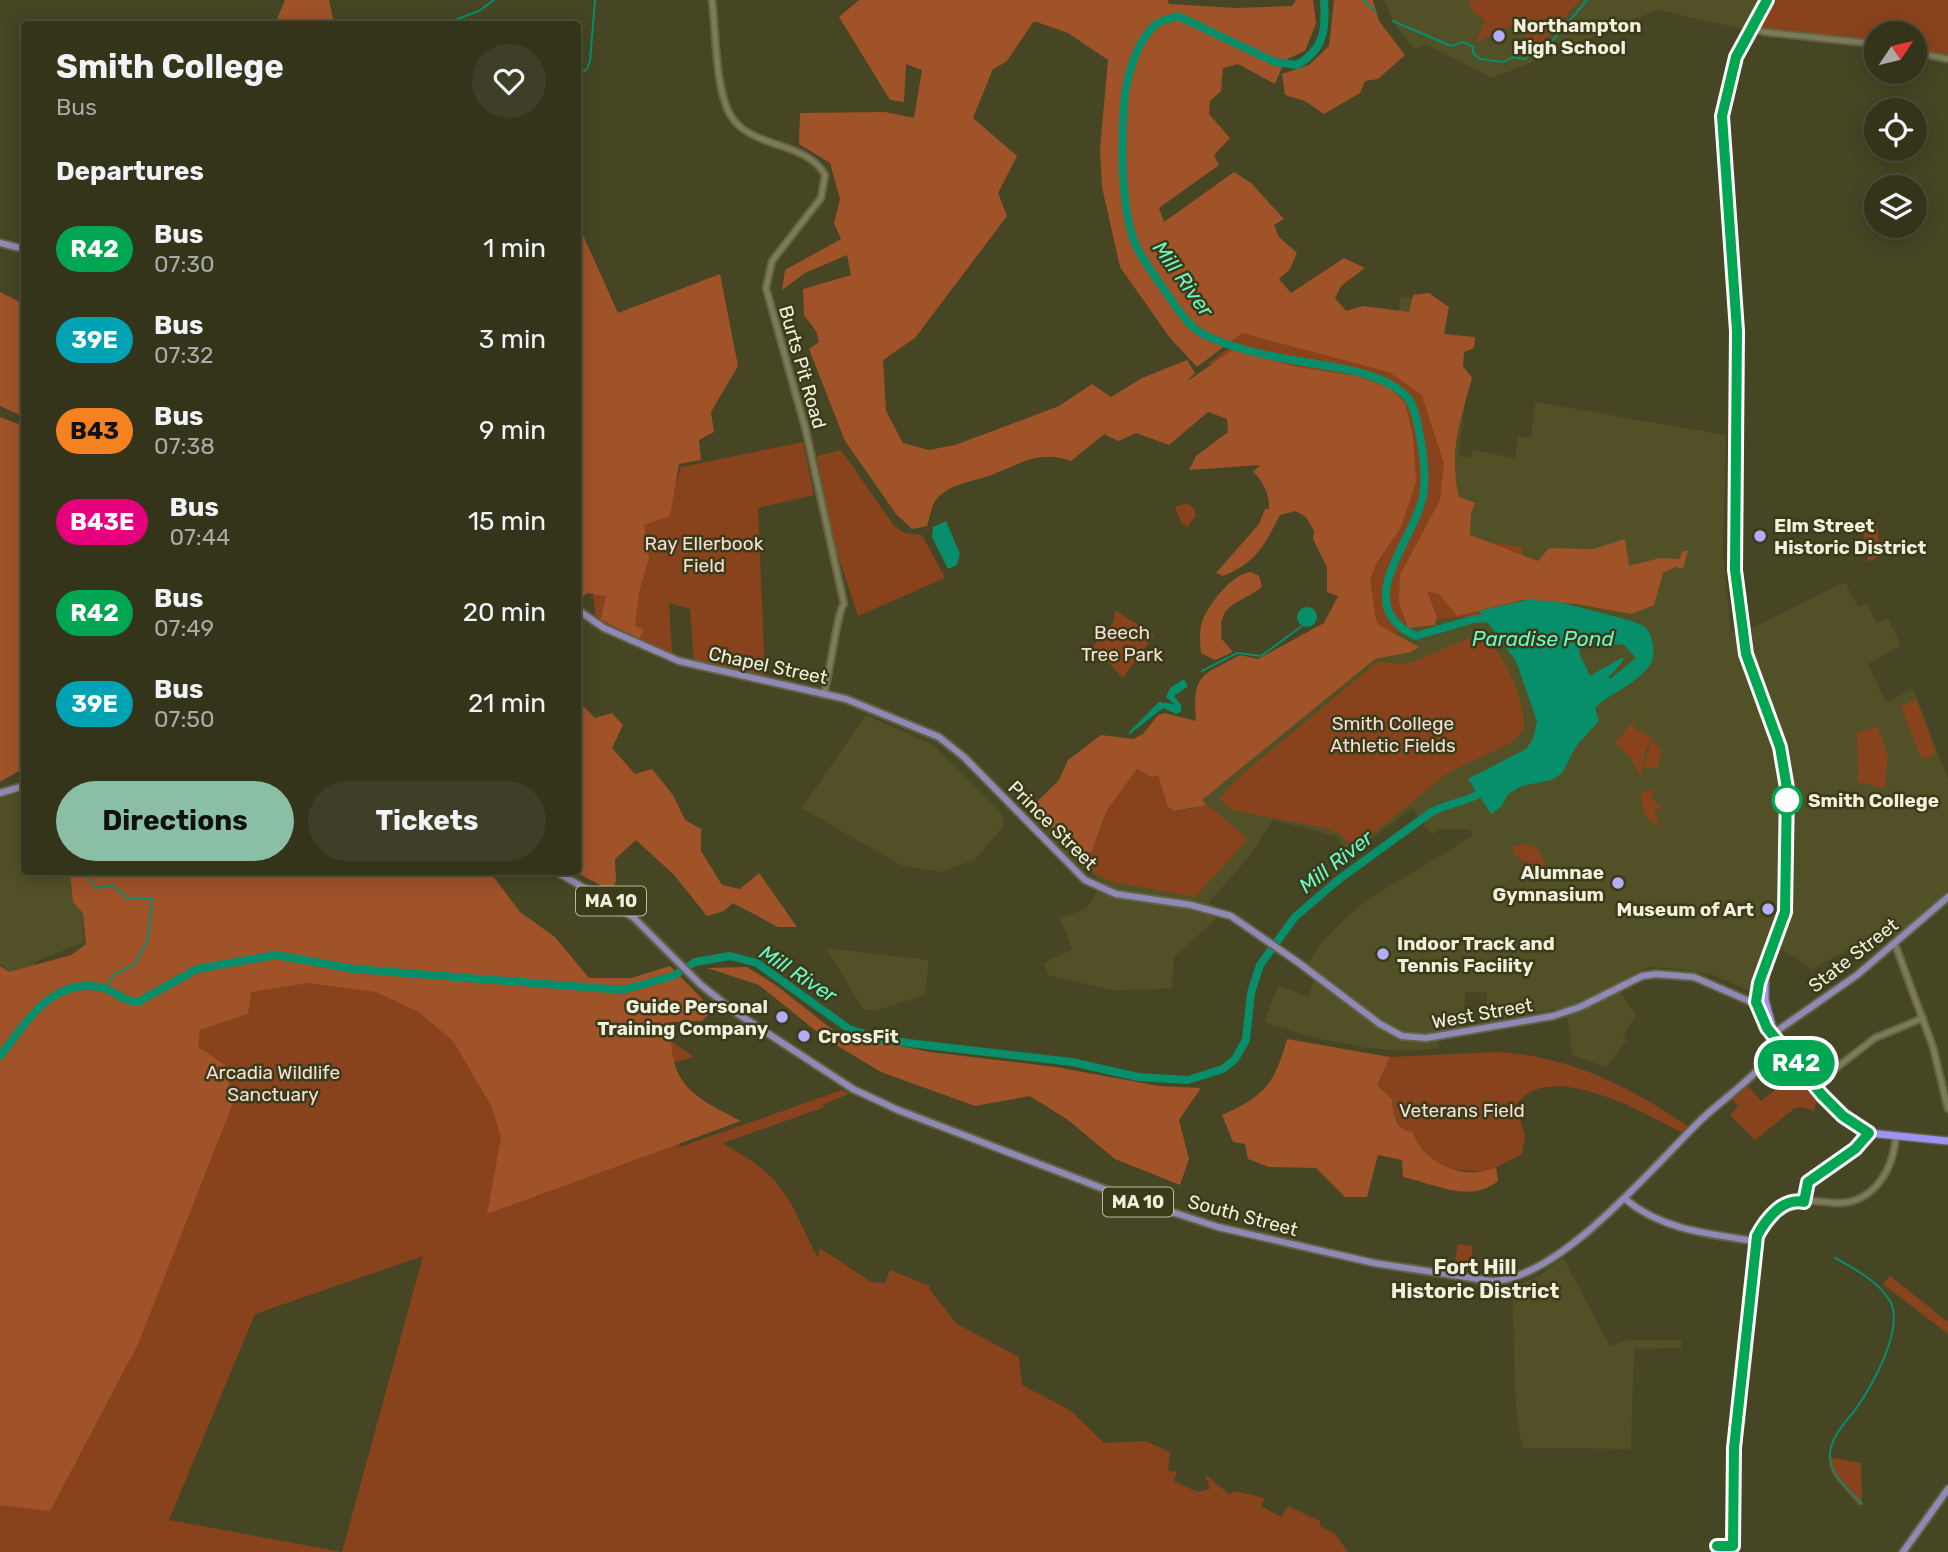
<!DOCTYPE html>
<style>
body{margin:0;font-family:Rubik,sans-serif;background:#3f3f28;color:#f1f3f6;height:100vh;display:flex;flex-direction:column;font-size:26px;white-space:nowrap}
*{box-sizing:border-box;margin:0}
p{font-size:23px;color:#a9aaa3}
.icon{flex:none;width:38px;height:38px;fill:none;stroke:currentColor;stroke-width:2;stroke-linecap:round;stroke-linejoin:round}
.map{position:relative;flex:1;overflow:hidden}
.sheet{position:absolute;left:21px;top:21px;width:560px;height:854px;display:flex;flex-direction:column;background:#34341b;border-radius:7px;box-shadow:0 4px 18px #0003,0 0 0 2px #4e4f3a}
.sheet>*{flex:none}
.badge{padding:0 14px;border-radius:23px;font-size:24px;line-height:46px}
.needle{width:46px;rotate:55deg}
.buttons{position:absolute;left:1864px;top:21px;display:grid;gap:14px}
.buttons a{display:grid;place-items:center;width:63px;height:63px;border-radius:50%;background:#34341b;box-shadow:0 4px 18px #0003,0 0 0 2px #4e4f3a;font-size:35px}
.map>.badge{position:absolute;translate:-50% -50%;box-shadow:0 0 0 4px #fff}
h2{padding:0 35px;font-size:26px;line-height:63px}
.round{display:grid;place-items:center;flex:none;width:74px;height:74px;border-radius:37px;background:#3f3f28}
.headline{display:flex;align-items:center;justify-content:space-between;height:119px;padding:0 35px}
h1{font-size:33px;font-weight:700;line-height:52px}
.button{display:flex;gap:14px;margin-top:auto;padding:14px 35px}
.button a{flex:1;height:80px;border-radius:42px;background:#8abfa5;color:#111;font-size:28px;font-weight:700;line-height:80px;text-align:center}
.button a+a{background:#3f3f28;color:#f1f3f6}
ul{padding:0;list-style:none}
li{display:flex;align-items:center;gap:21px;height:91px;padding:0 35px}
li div{flex:1}
li b{display:block;font-size:26px}
li em{font-style:normal}
li .badge{min-width:77px;font-weight:700;text-align:center}
.map>svg:first-child{display:block}
.built{fill:#515026}
.green{fill:#89431c;fill-rule:evenodd}
.forest{fill:#a05329}
.water{fill:#078e6b;fill-rule:evenodd}
.lines{fill:none;stroke-linecap:round;stroke-linejoin:round}
.stream{stroke:#078e6b;stroke-width:2}
.river{stroke:#078e6b;stroke-width:8}
.minor-casing{stroke:#636244;stroke-width:9}
.major-casing{stroke:#636244;stroke-width:10}
.highway-casing{stroke:#636244;stroke-width:10}
.minor{stroke:#7b7b58;stroke-width:5}
.major{stroke:#8f89b6;stroke-width:6}
.highway{stroke:#9d93f4;stroke-width:7}
.line-casing{stroke:#fff;stroke-width:16}
.line{stroke:#00a651;stroke-width:10}
.poi-dot{fill:#b3adf9;stroke:#3b3a19;stroke-width:2.5}
.stop-dot{fill:#fff;stroke:#00a651;stroke-width:3.5}
.labels{text-anchor:middle;stroke-width:5;stroke-linejoin:round;paint-order:stroke}
.shield{fill:#3b3a19;stroke:#bab9a2;stroke-width:2}
.shield-label{font-size:18px;font-weight:bold;fill:#f0f0dd}
.poi-label{font-size:19px;font-weight:bold;fill:#f0f0dd;stroke:#3b3a19;text-anchor:start}
.street-label{font-size:19px;fill:#f0f0dd;stroke:#3b3a19}
.park-label{font-size:19px;fill:#f6dfd4;stroke:#3b3a19}
.stop-label{font-size:19px;font-weight:bold;fill:#f0f0dd;stroke:#3b3a19;text-anchor:start}
.water-label{font-size:21px;font-style:italic;fill:#67fac8;stroke:#3b3a19}
.neighbourhood-label{font-size:21px;font-weight:bold;fill:#f0f0dd;stroke:#3b3a19}
</style>
<div class="map">
<svg width="1948" height="1552" viewBox="0 0 1948 1552">
<rect width="100%" height="100%" fill="#464524"/>
<!-- built -->
<g class="built">
<polygon points="1384,0 1762,0 1743,29 1658,10 1493,78 1426,44 1415,50 1394,24"/>
<polygon points="1400,296 1443,303 1438,339 1454,392 1466,394 1459,456 1471,457 1472,450 1515,458 1518,436 1531,438 1535,402 1726,435 1723,554 1731,632 1753,628 1845,582 1858,607 1867,604 1876,623 1888,618 1901,646 1868,664 1886,703 1913,688 1948,779 1948,890 1895,938 1888,928 1812,969 1768,941 1750,991 1712,975 1678,969 1651,967 1639,971 1615,985 1636,1015 1623,1037 1627,1040 1606,1067 1572,1055 1566,1007 1487,1022 1487,992 1465,992 1464,1026 1437,1031 1439,1048 1409,1051 1366,1048 1315,1038 1264,1022 1278,985 1308,997 1314,981 1302,972 1319,946 1344,919 1367,900 1472,836 1470,829 1439,829 1432,835 1412,809 1350,854 1335,836 1273,820 1250,856 1209,902 1219,916 1174,957 1172,988 1116,991 1048,975 1044,963 1072,949 1060,918 1085,909 1104,883 1076,864 1033,819 1089,747 1170,758 1370,583 1396,357"/>
<polygon points="866,715 935,746 1000,811 1004,821 1002,828 975,860 940,872 900,865 802,808"/>
<polygon points="24,792 24,872 70,872 73,901 83,913 84,942 33,963 42,976 9,972 0,964 0,799"/>
<polygon points="826,948 929,960 925,995 876,1011 863,1009"/>
<polygon points="1563,1258 1610,1346 1629,1340 1682,1340 1681,1348 1634,1349 1631,1449 1522,1448 1516,1410 1512,1287 1539,1276"/>
</g>
<!-- green -->
<g class="green">
<polygon points="1468,0 1580,0 1537,48 1520,30 1509,26 1475,43 1485,21 1473,11"/>
<polygon points="1777,0 1948,0 1948,56 1915,49 1914,33 1876,33 1876,41 1763,29 1761,25"/>
<path d="M1210,312L1392,354L1449,416L1457,480L1440,536L1523,547L1513,619C1460,616 1416,611 1374,650L1343,553L1212,365L1208,364L1234,344L1209,338Z"/>
<polygon points="803,442 814,495 758,508 765,675 694,661 690,609 669,603 672,653 596,619 592,588 618,528 666,514 681,467"/>
<polygon points="841,450 895,527 905,533 922,535 945,578 858,616 832,537 817,456"/>
<polygon points="1187,503 1194,508 1196,516 1187,527 1181,522 1175,507"/>
<polygon points="1876,522 1882,555 1868,562 1863,531"/>
<polygon points="1115,610 1154,635 1123,678 1093,646 1114,622"/>
<path d="M1476,635C1500,637 1530,710 1523,731L1511,743L1449,772L1354,849L1340,834L1329,829L1233,810L1219,799L1237,779L1377,662L1407,664Z"/>
<polygon points="1916,699 1936,752 1927,759 1920,756 1901,706"/>
<polygon points="1639,714 1632,727 1652,738 1645,752 1641,777 1630,757 1615,743"/>
<polygon points="1877,726 1888,755 1885,787 1882,788 1858,782 1857,733"/>
<polygon points="1652,740 1662,751 1657,769 1643,767"/>
<polygon points="1138,768 1152,777 1158,775 1168,806 1176,812 1208,805 1248,839 1195,897 1112,882 1080,865 1083,853 1091,853 1106,812"/>
<path d="M1652,790L1655,792L1651,798L1664,809L1654,808L1660,827C1646,821 1641,809 1641,794Z"/>
<path d="M1521,844C1536,843 1543,852 1544,867L1540,874L1513,853V847Z"/>
<path d="M571,971L694,1057L664,1065L656,1102L680,1147L842,1090L849,1094L822,1105L825,1107L723,1143C738,1153 754,1161 768,1174C793,1197 802,1229 818,1258L820,1248L871,1282L885,1283L890,1270L930,1286L929,1289L957,1324L1019,1357L1022,1385L1070,1410L1104,1443L1145,1441L1170,1452L1168,1471L1177,1472L1174,1481L1197,1492L1210,1489L1205,1474L1230,1495L1234,1491L1265,1498L1261,1506L1281,1517L1288,1506L1320,1521V1526L1335,1534L1348,1552H0V1017L60,982ZM423,1256L342,1552L169,1520L255,1314Z"/>
<path d="M1495,1052C1568,1055 1628,1086 1688,1126L1681,1132C1642,1112 1549,1058 1516,1105L1525,1136L1522,1154L1486,1172L1451,1169L1435,1162L1393,1117L1392,1099L1377,1085L1390,1057Z"/>
<polygon points="1788,1080 1792,1085 1799,1080 1816,1101 1814,1111 1802,1107 1795,1108 1755,1140 1730,1115 1738,1107 1733,1099 1748,1086 1761,1101"/>
<polygon points="1458,1244 1473,1246 1470,1270 1454,1268"/>
<polygon points="1890,1276 1948,1322 1948,1334 1883,1284"/>
<polygon points="1828,1457 1861,1463 1862,1505 1858,1505 1832,1474"/>
</g>
<!-- forest -->
<g class="forest">
<polygon points="285,0 329,0 334,24 275,24"/>
<path d="M859,0H1168L1169,4L1235,8L1292,6L1296,0H1313L1316,23L1305,51L1285,60L1275,84L1238,64L1223,68L1221,91L1210,101L1209,114L1230,138L1214,155L1219,165L1159,208L1164,222L1234,172L1251,183L1284,219L1274,225L1279,237L1297,253L1290,269L1279,279L1291,293L1344,258L1365,268L1341,286L1335,298L1346,311L1363,306L1409,312L1413,295L1429,293L1449,307L1444,334L1475,337L1474,348L1464,352L1463,366L1472,378C1460,422 1448,452 1459,497L1475,503L1471,514L1470,535L1538,561L1549,548L1593,549L1625,539L1629,566L1660,558L1679,559L1683,551H1688L1683,569L1676,567L1663,573L1654,605L1632,614L1576,604L1522,600L1457,616L1439,594L1427,591L1437,618L1435,625L1408,628L1399,602L1400,575L1440,500L1444,464L1422,395L1389,372L1242,333L1197,367L1170,338L1120,267L1102,187L1100,149L1108,60L1068,33L1034,21L1006,62L993,69L973,118L1017,156L998,193L1007,216L915,338L883,360L886,411L903,443L929,450L955,445L1059,406L1092,384L1111,397L1142,378L1187,360L1195,373L1186,382L1234,349L1292,366L1356,376L1390,388L1405,403L1413,436L1416,482L1401,527L1376,564L1370,580L1376,621L1380,626L1419,647L1411,652L1375,659L1202,800L1207,805L1174,811L1168,807L1158,775L1152,777L1137,769L1106,812L1091,853L1077,850L1035,812L1033,806L1059,780L1068,760L1101,735L1133,739L1143,734L1158,715L1165,713L1196,721C1192,674 1201,676 1240,655L1258,659L1324,623L1338,596L1327,592V567L1313,539L1314,531L1306,517L1296,511L1280,515C1264,546 1256,563 1223,576L1216,573L1259,524L1265,509H1269C1270,495 1263,481 1253,472L1260,465L1189,470L1196,456L1228,432L1227,419L1208,412L1169,445L1136,433L1119,441L1105,435L1107,432L1071,461C1038,449 1018,465 989,476C971,482 954,483 939,496C932,502 930,517 927,526L912,529L896,514L845,441L809,349L819,342L816,331L804,315L803,289L851,275L847,255L805,273L782,290L785,270L841,239L834,223L840,199L830,163L799,144L800,113L885,112L914,118L922,70L906,64L904,102L890,100L839,17Z"/>
<polygon points="1334,0 1373,0 1379,21 1405,55 1378,79 1365,81 1360,93 1324,114 1305,101 1285,95 1282,74 1309,65 1329,46"/>
<polygon points="578,224 618,313 720,274 738,366 711,412 714,432 699,440 701,460 679,464 670,516 644,525 649,558 639,592 635,626 644,630 639,639 601,619 606,596 587,593 578,602 578,532 583,525 578,519"/>
<polygon points="0,292 24,304 24,417 0,406"/>
<polygon points="0,417 24,426 24,768 0,782"/>
<path d="M1251,572L1259,576L1262,586C1252,598 1226,601 1222,620C1220,626 1223,631 1221,638L1233,652L1215,660L1201,653C1200,643 1199,628 1203,619C1210,603 1233,573 1251,572Z"/>
<polygon points="578,701 595,718 612,713 623,725 612,748 635,774 652,769 673,795 685,820 701,829 701,851 722,885 740,889 759,873 797,927 778,927 733,903 724,911 707,916 674,875 636,840 615,859 616,881 612,891 575,872 578,872"/>
<path d="M70,872H490L520,912L555,937L589,978H631L670,966L713,1010L702,1021L671,1022C668,1084 690,1095 741,1121L487,1214L501,1138L492,1107L453,1041L419,1012L376,992L308,983L251,992L248,1014L200,1030L198,1047L225,1065L233,1103L138,1344L50,1511L0,1505V966L9,972L71,955L86,944L83,913L73,902Z"/>
<polygon points="747,967 777,986 838,1034 930,1052 1056,1067 1159,1086 1201,1088 1179,1120 1189,1159 1180,1185 1115,1159 1068,1120 1030,1096 975,1106 881,1072 826,1039 759,985 707,968"/>
<path d="M1287,1039L1390,1057L1377,1085L1392,1099C1393,1116 1395,1128 1413,1133C1424,1164 1466,1182 1496,1167L1498,1181C1470,1204 1435,1184 1403,1177L1402,1160L1378,1155L1367,1197H1345L1316,1168L1269,1167L1248,1159L1245,1144L1233,1142L1222,1115C1265,1096 1275,1083 1287,1039Z"/>
</g>
<!-- water -->
<g class="water">
<polygon points="946,521 960,554 957,565 948,569 932,537 933,527"/>
<path d="M1531,599C1541,602 1553,600 1563,603C1576,607 1639,621 1645,627C1653,635 1656,653 1651,663C1641,682 1608,694 1595,708L1599,721L1577,745L1562,773L1552,780L1522,786L1508,794L1502,806L1491,814L1468,779L1526,749L1533,739L1537,721L1516,661L1479,611ZM1583,641L1624,645L1636,658L1611,678H1608L1623,661V657L1590,676L1580,655L1579,644Z"/>
<circle cx="1307" cy="617" r="10"/>
<polygon points="1184,679 1188,686 1174,696 1181,705 1181,712 1176,714 1163,708 1130,734 1128,733 1159,702 1174,704 1166,697 1170,688"/>
</g>
<g class="lines">
<!-- stream -->
<g class="stream">
<polyline points="1363,0 1375,11"/>
<polyline points="1324,5 1328,0"/>
<polyline points="1393,21 1451,46 1463,42 1473,47 1473,53 1480,59 1504,62 1512,57 1525,59 1538,48 1548,46 1587,0"/>
<polyline points="444,24 479,11 494,0"/>
<polyline points="578,75 587,69 590,61 595,0"/>
<polyline points="1202,671 1237,653 1261,656 1302,626"/>
<polyline points="84,872 96,888 112,885 129,899 152,899 148,939 134,965 115,974 104,988"/>
<path d="M1835,1258C1855,1269 1878,1281 1890,1301C1905,1329 1872,1386 1855,1410C1845,1423 1829,1439 1830,1456C1830,1476 1850,1491 1862,1504"/>
</g>
<!-- river -->
<g class="river">
<path d="M1324,0C1326,29 1325,49 1297,65L1275,62L1178,16C1172,18 1163,20 1158,23C1136,39 1126,79 1124,104C1121,143 1121,205 1134,241C1142,260 1156,278 1168,295C1179,311 1189,328 1207,336C1236,350 1273,357 1304,362C1337,368 1383,372 1407,397C1415,406 1418,425 1420,437C1424,457 1427,480 1422,500C1411,544 1350,607 1416,636L1474,619L1492,618"/>
<path d="M0,1056C26,1023 53,975 103,988C115,991 124,1002 138,1002L197,969L276,955L354,969L623,990L673,976L695,962L730,956L757,963L849,1029L883,1040L1072,1062L1138,1077L1188,1080L1223,1069L1235,1059L1246,1040L1251,993L1260,965L1295,917L1338,880L1430,813C1449,802 1464,804 1484,791"/>
</g>
<!-- minor casing -->
<g class="minor-casing">
<g id="minor">
<path d="M712,0C716,31 715,90 731,116C751,149 807,141 825,175L821,198L772,261L766,288L806,431L844,604C837,611 830,675 824,693"/>
<polyline points="1750,27 1764,32 1876,44"/>
<polyline points="1914,52 1948,59"/>
<polyline points="1895,944 1933,1047 1948,1109"/>
<polyline points="1814,1085 1875,1038 1923,1018"/>
<path d="M1804,1202C1800,1174 1852,1154 1869,1133"/>
<polyline points="1774,1214 1804,1202"/>
<path d="M1755,1241C1761,1224 1777,1204 1796,1201C1809,1199 1825,1203 1839,1203C1875,1202 1894,1168 1896,1135"/>
</g>
</g>
<!-- major casing -->
<g class="major-casing">
<g id="major">
<polyline points="0,243 24,249"/>
<polyline points="578,610 604,628 679,661 846,699 939,737 964,757 1085,880 1116,894 1191,905 1231,916 1299,963 1380,1024 1402,1036 1426,1038 1553,1016 1580,1007 1642,976 1656,974 1694,977 1749,1001 1765,1000"/>
<polyline points="0,793 24,786"/>
<path d="M557,872L633,917L700,984L735,1012L853,1089L898,1110L1120,1195L1218,1227L1374,1263L1492,1281C1561,1279 1654,1165 1701,1120C1717,1104 1768,1067 1774,1049C1775,1044 1774,1038 1774,1033L1857,975L1948,897"/>
<polyline points="1765,1064 1778,1058 1793,1059"/>
<path d="M1625,1199C1662,1230 1709,1234 1755,1241L1734,1448L1733,1552"/>
<polyline points="1903,1552 1948,1489"/>
</g>
</g>
<!-- highway casing -->
<g class="highway-casing">
<g id="highway">
<polyline points="1767,0 1736,57 1722,116 1737,331 1735,570 1746,655 1781,747 1787,788 1785,912 1758,988 1756,1005 1767,1028 1826,1100 1853,1124 1869,1133 1948,1141"/>
<polyline points="1765,974 1765,1000 1774,1033"/>
</g>
</g>
<!-- minor -->
<use href="#minor" class="minor"/>
<!-- major -->
<use href="#major" class="major"/>
<!-- highway -->
<use href="#highway" class="highway"/>
</g>
<g class="lines">
<!-- line casing -->
<g class="line-casing">
<path id="line" d="M1717,1546H1733L1734,1448L1757,1236C1766,1219 1783,1197 1804,1202L1808,1182L1855,1149L1869,1133L1843,1116L1822,1095L1767,1028L1756,1002L1759,983L1785,912L1787,788L1780,747L1746,654L1735,570L1737,331L1722,116L1736,57L1767,0"/>
</g>
<!-- line -->
<use href="#line" class="line"/>
</g>
<!-- markers -->
<g class="poi-dot">
<circle cx="1499" cy="36" r="7"/>
<circle cx="1760" cy="536" r="7"/>
<circle cx="1618" cy="883" r="7"/>
<circle cx="1768" cy="909" r="7"/>
<circle cx="1383" cy="954" r="7"/>
<circle cx="782" cy="1017" r="7"/>
<circle cx="804" cy="1036" r="7"/>
</g>
<circle class="stop-dot" cx="1787" cy="800" r="14"/>
<g class="labels">
<!-- shield labels -->
<g class="shield">
<rect x="576" y="886.5" width="70" height="29" rx="5"/>
<rect x="1103" y="1187.5" width="70" height="29" rx="5"/>
</g>
<g class="shield-label">
<text x="611" y="907">MA 10</text>
<text x="1138" y="1208">MA 10</text>
</g>
<!-- poi labels -->
<g class="poi-label">
<text x="1513" y="32">Northampton<tspan x="1513" dy="22">High School</tspan></text>
<text x="1774" y="532">Elm Street<tspan x="1774" dy="22">Historic District</tspan></text>
<text x="1604" y="879" text-anchor="end">Alumnae<tspan x="1604" dy="22">Gymnasium</tspan></text>
<text x="1754" y="916" text-anchor="end">Museum of Art</text>
<text x="1397" y="950">Indoor Track and<tspan x="1397" dy="22">Tennis Facility</tspan></text>
<text x="768" y="1013" text-anchor="end">Guide Personal<tspan x="768" dy="22">Training Company</tspan></text>
<text x="818" y="1043">CrossFit</text>
</g>
<!-- street labels -->
<g class="street-label">
<text transform="translate(803 367) rotate(74)" y="7">Burts Pit Road</text>
<text transform="translate(768 665) rotate(12)" y="7">Chapel Street</text>
<text transform="translate(1053 825) rotate(45)" y="7">Prince Street</text>
<text transform="translate(1853 955) rotate(-38)" y="7">State Street</text>
<text transform="translate(1482 1013) rotate(-10)" y="7">West Street</text>
<text transform="translate(1243 1215) rotate(15)" y="7">South Street</text>
</g>
<!-- park labels -->
<g class="park-label">
<text x="704" y="550">Ray Ellerbook<tspan x="704" dy="22">Field</tspan></text>
<text x="1122" y="639">Beech<tspan x="1122" dy="22">Tree Park</tspan></text>
<text x="1393" y="730">Smith College<tspan x="1393" dy="22">Athletic Fields</tspan></text>
<text x="273" y="1079">Arcadia Wildlife<tspan x="273" dy="22">Sanctuary</tspan></text>
<text x="1462" y="1117">Veterans Field</text>
</g>
<!-- stop labels -->
<g class="stop-label">
<text x="1808" y="807">Smith College</text>
</g>
<!-- water labels -->
<g class="water-label">
<text transform="translate(1183 279) rotate(54)" y="7">Mill River</text>
<text x="1543" y="646">Paradise Pond</text>
<text transform="translate(1336 862) rotate(-38)" y="7">Mill River</text>
<text transform="translate(798 974) rotate(33)" y="7">Mill River</text>
</g>
<!-- neighbourhood labels -->
<g class="neighbourhood-label">
<text x="1475" y="1274">Fort Hill<tspan x="1475" dy="24">Historic District</tspan></text>
</g>
</g>
</svg>
<div class="buttons">
<a><svg class="needle" viewBox="-14 -14 28 28"><path d="M0-13l5 13h-10z" fill="#e53935"/><path d="M0 13l5-13h-10z" fill="#a9aaa3"/></svg></a>
<a><svg class="icon" aria-label="locate" viewBox="0 0 24 24"><circle cx="12" cy="12" r="6"/><path d="M12 2v4M12 18v4M2 12h4M18 12h4"/></svg></a>
<a><svg class="icon" aria-label="layers" viewBox="0 0 24 24"><path d="M12 4l9 5-9 5-9-5zM3 14l9 5 9-5"/></svg></a>
</div>
<b class="badge" style="left:1796px;top:1063px;background:#00a651;color:#fff">R42</b>
<section class="sheet">
<div class="headline"><div><h1>Smith College</h1><p>Bus</p></div><a class="round"><svg class="icon" aria-label="heart" viewBox="0 0 24 24"><path d="M12 20l-8-8c-3-5 5-10 8-4 3-6 11-1 8 4z"/></svg></a></div>
<h2>Departures</h2>
<ul>
<li><span class="badge" style="background:#00a651;color:#fff">R42</span><div><b>Bus</b><p>07:30</p></div><em>1 min</em></li>
<li><span class="badge" style="background:#00a3b4;color:#fff">39E</span><div><b>Bus</b><p>07:32</p></div><em>3 min</em></li>
<li><span class="badge" style="background:#f58220;color:#111">B43</span><div><b>Bus</b><p>07:38</p></div><em>9 min</em></li>
<li><span class="badge" style="background:#e6007e;color:#fff">B43E</span><div><b>Bus</b><p>07:44</p></div><em>15 min</em></li>
<li><span class="badge" style="background:#00a651;color:#fff">R42</span><div><b>Bus</b><p>07:49</p></div><em>20 min</em></li>
<li><span class="badge" style="background:#00a3b4;color:#fff">39E</span><div><b>Bus</b><p>07:50</p></div><em>21 min</em></li>
</ul>
<div class="button"><a>Directions</a><a>Tickets</a></div>
</section>
</div>
